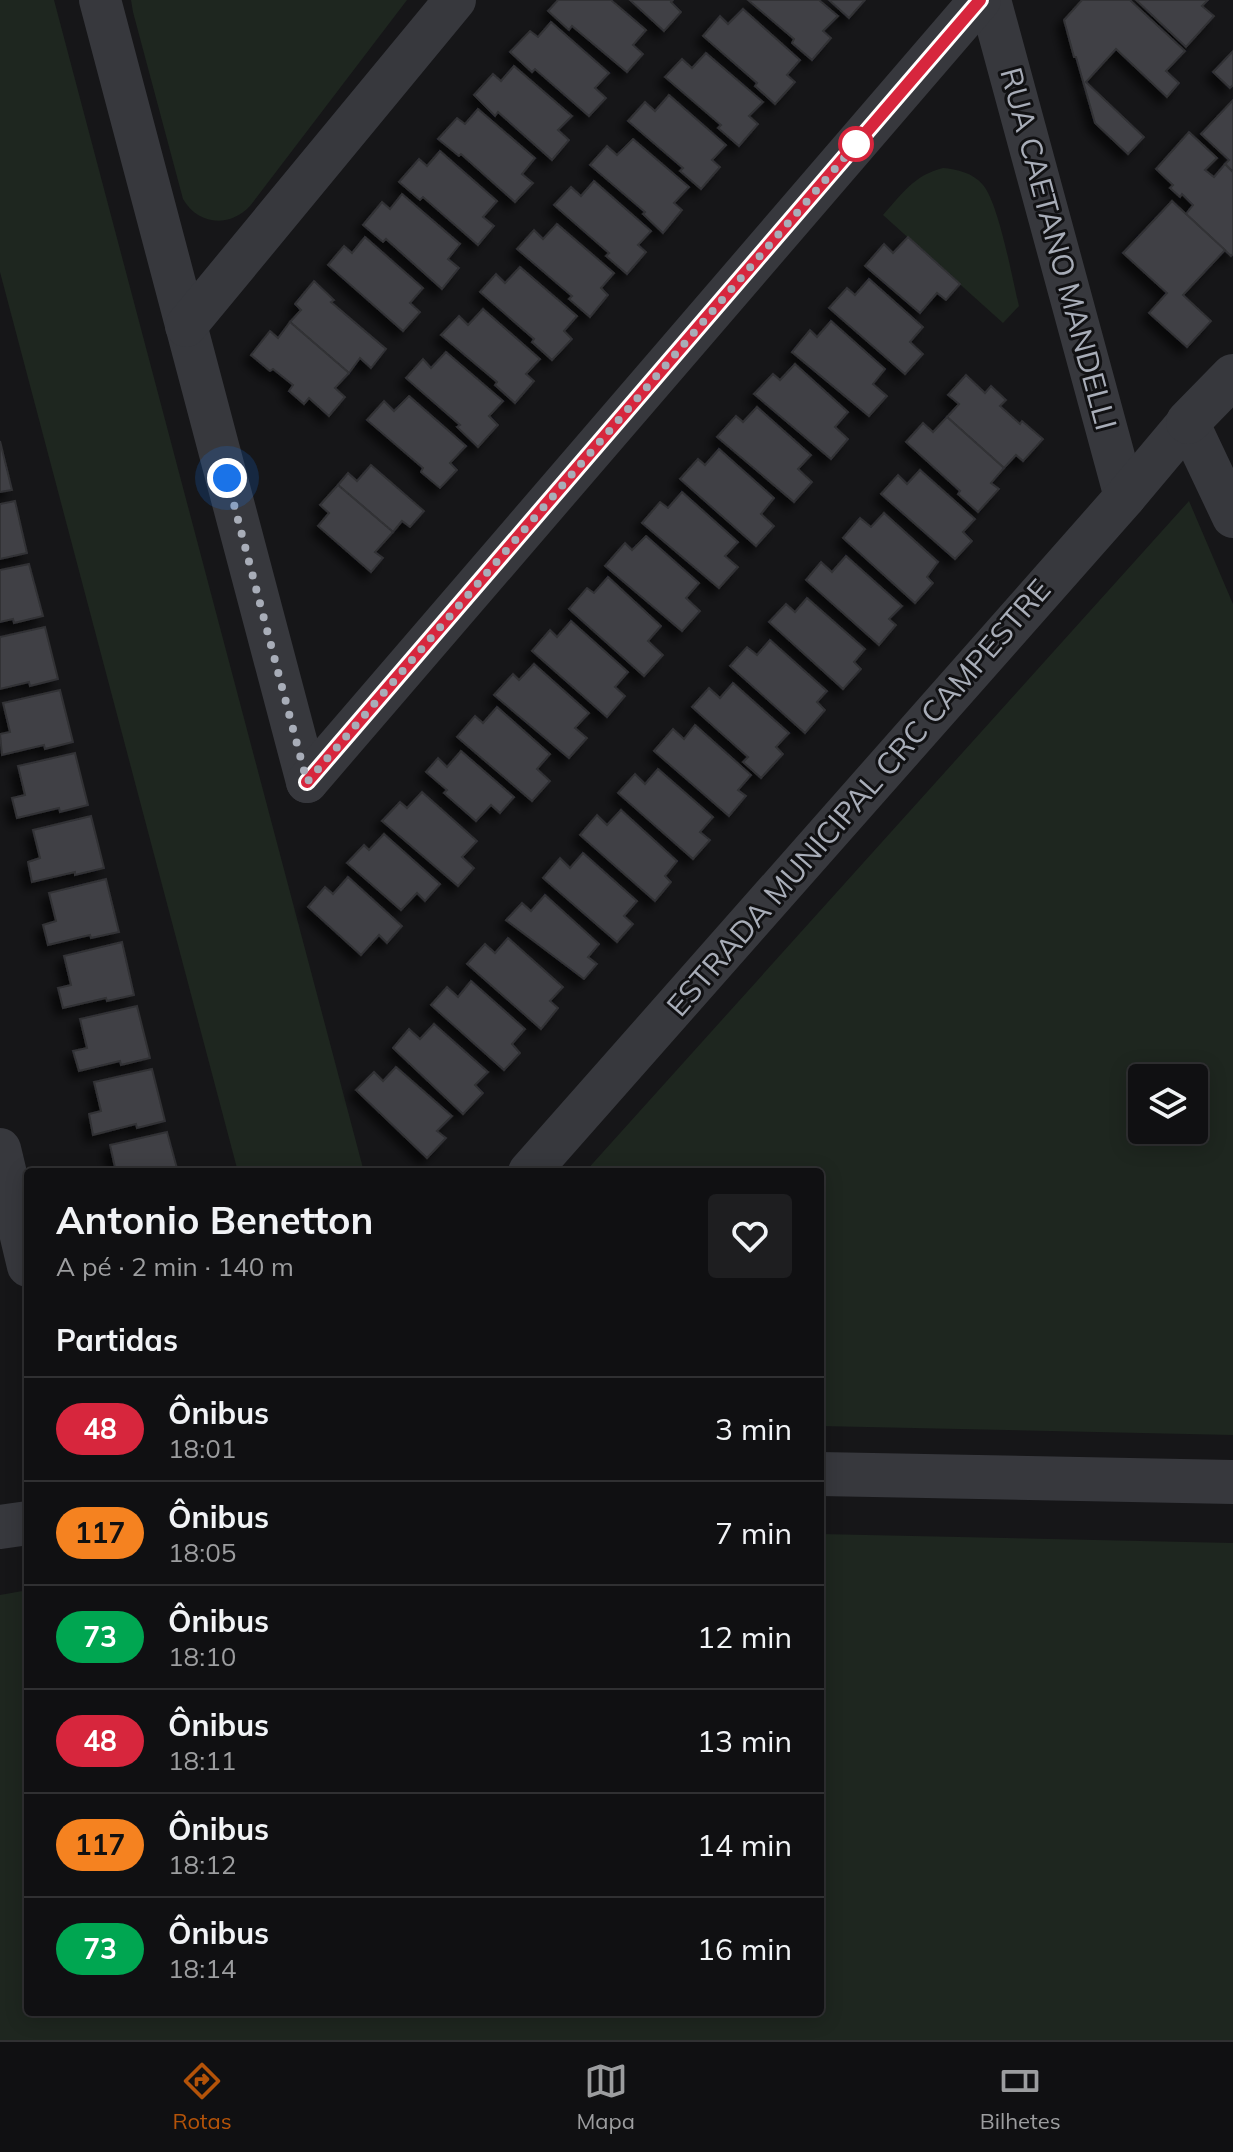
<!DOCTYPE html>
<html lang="pt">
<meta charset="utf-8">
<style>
body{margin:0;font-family:Mulish,sans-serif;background:#1e1e20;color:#f1f3f6;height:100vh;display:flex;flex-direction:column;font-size:30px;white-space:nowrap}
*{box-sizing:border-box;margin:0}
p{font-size:26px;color:#9c9d9f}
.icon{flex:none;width:44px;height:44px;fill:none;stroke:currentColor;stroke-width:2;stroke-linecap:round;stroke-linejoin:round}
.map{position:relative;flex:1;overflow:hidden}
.details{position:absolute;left:24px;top:1168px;width:800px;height:848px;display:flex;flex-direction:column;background:#101012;border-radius:8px;box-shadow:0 4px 20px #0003,0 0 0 2px #303032}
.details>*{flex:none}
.badge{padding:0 16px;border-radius:26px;font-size:28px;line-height:52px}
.fabs{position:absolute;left:1128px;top:1064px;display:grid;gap:16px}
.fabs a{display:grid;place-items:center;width:80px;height:80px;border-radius:8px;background:#101012;box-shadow:0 4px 20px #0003,0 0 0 2px #303032;font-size:40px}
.you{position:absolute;width:40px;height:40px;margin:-20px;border:6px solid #fff;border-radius:50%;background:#1a73e8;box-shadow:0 0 0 12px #1a73e833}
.map>.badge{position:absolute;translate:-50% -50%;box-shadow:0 0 0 4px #fff}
h2{padding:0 32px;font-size:30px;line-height:72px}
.round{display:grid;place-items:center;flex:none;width:84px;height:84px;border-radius:8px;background:#1e1e20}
.headline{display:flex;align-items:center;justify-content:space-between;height:136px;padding:0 32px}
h1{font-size:38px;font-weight:700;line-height:60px}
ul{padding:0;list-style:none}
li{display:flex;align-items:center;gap:24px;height:104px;padding:0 32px;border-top:2px solid #303032}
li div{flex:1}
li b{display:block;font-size:30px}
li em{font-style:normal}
li .badge{min-width:88px;font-weight:700;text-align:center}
.tabs{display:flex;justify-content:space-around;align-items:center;height:112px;border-top:2px solid #303032;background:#101012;font-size:22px;color:#9c9d9f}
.tabs a{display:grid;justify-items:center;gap:4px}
.tabs .selected{color:#b45309}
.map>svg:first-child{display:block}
.green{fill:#1e261f;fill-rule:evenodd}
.building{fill:#404145;stroke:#303034;stroke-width:2;filter:url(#shadow)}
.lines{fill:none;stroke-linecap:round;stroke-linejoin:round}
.minor{stroke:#37383d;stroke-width:42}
.tertiary{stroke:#37383d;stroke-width:44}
.line-casing{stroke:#fff;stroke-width:18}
.line{stroke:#d7263d;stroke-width:12}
.walk{stroke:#a8adb8;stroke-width:8;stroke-dasharray:0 14.4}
.stop-dot{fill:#fff;stroke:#d7263d;stroke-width:4}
.labels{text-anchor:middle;stroke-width:6;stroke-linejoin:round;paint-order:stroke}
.street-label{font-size:30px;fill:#a8adb8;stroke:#111113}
</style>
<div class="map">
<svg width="1233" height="2040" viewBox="0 0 1233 2040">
<defs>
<filter id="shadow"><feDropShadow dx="-7" dy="7" stdDeviation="4" flood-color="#0009"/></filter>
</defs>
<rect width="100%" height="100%" fill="#161618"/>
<!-- green -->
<g class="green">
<polygon points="0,0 54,0 364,1172 238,1172 0,272"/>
<path d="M131,0H407L250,206C229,228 198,225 183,199L133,12Z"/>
<path d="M943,168C957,169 973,173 983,185C999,204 1012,278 1019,306L1003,323L883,215C902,194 914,175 943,168Z"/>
<path d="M1189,501L1233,604V1435L820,1426V1172H585ZM1142,1078H1194V1130H1142Z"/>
<polygon points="820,1534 1233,1543 1233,2040 0,2040 0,1595 28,1590 28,2012 820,2012"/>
</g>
<!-- building -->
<g class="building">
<polygon points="558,0 611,0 646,30 633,45 643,54 627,72 572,26 569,30 548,11"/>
<polygon points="630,0 673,0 671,2 681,12 664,31"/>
<polygon points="748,0 819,0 838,16 823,31 831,38 812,60 792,43 794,39"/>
<polygon points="829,0 865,0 849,18"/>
<polygon points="1082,0 1130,0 1185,51 1166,71 1179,83 1167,97 1116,49 1086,82 1144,137 1128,154 1095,123 1076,57 1074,57 1064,20"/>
<polygon points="1136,0 1208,0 1202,6 1214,16 1186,47"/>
<polygon points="743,9 800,60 787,75 795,82 775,104 755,86 757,83 703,36 720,16 728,24"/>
<polygon points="551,22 609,73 595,88 606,98 589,116 535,69 532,72 510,52 530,31 538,37"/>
<polygon points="1233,51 1233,85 1230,88 1213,72"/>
<polygon points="706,53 763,102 749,116 758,124 739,146 718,128 721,125 665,77 682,59 692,68"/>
<polygon points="514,66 572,116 558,130 569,140 552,160 498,112 495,116 474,95 493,74 501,81"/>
<polygon points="669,95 726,145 712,160 720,167 701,189 680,171 683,168 628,121 645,102 655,111"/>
<polygon points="1233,100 1233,172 1225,164 1229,160 1201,134"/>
<polygon points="478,109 535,158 522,174 533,183 515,202 461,154 459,156 438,139 457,118 465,124"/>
<polygon points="1189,132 1217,158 1205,170 1214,177 1225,164 1233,172 1233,254 1231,256 1186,214 1193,205 1182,194 1180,197 1170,188 1173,185 1156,169"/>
<polygon points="633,139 689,187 674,203 682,210 663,233 643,214 645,212 590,165 607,146 617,155"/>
<polygon points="440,151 497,201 483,217 494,226 478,245 423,197 420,200 399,182 419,159 427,166"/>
<polygon points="594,181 651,231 638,245 646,252 627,274 606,256 609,253 554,205 571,187 581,196"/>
<polygon points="402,194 460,244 448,259 459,268 442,289 386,239 383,242 363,225 382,202 390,209"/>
<polygon points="1172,201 1225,250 1183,295 1211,321 1187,347 1149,313 1167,293 1123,253"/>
<polygon points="557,224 614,273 601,288 608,295 590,317 569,299 572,296 517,249 534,230 543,239"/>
<polygon points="365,237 423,288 410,303 420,312 403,331 328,265 344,246 352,253"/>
<polygon points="908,237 960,284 946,300 937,293 920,313 865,266 884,244 893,253"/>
<polygon points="520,267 577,316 564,331 572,339 552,360 532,342 534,339 480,292 496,274 505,283"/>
<polygon points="869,279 923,327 910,342 923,354 905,374 829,308 847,288 855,295"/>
<polygon points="314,281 334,300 331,302 386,349 371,368 360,358 349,373 290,322 301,310 295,304"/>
<polygon points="483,309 540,359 526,374 534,381 515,403 495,385 497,382 441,335 459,316 468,325"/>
<polygon points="831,321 885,369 873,384 887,396 869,416 792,352 810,330 817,337"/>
<polygon points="290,322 349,373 335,388 345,397 329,416 309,398 304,404 289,391 293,385 273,369 270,371 251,355 270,331 278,338"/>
<polygon points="446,352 503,401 489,416 498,425 478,447 457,427 460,425 406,378 423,359 431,368"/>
<polygon points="795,364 848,412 835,427 848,439 831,459 754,394 773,374 780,380"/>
<polygon points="966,375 985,393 991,386 1006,400 1000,406 1020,424 1022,421 1043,439 1023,461 1016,455 1004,468 947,417 959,404 948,395"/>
<polygon points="409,396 466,446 450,463 457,470 440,488 421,472 423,468 367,420 384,401 394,411"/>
<polygon points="757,407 811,455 798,469 812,482 794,502 717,437 736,416 743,422"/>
<polygon points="947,417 1004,468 991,483 999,489 978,512 958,494 960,491 906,442 923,423 933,432"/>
<polygon points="0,441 12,490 0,492"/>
<polygon points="719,449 774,498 761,514 774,526 756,546 680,479 698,459 705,465"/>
<polygon points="371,465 424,511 410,527 402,521 393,532 338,485 348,473 357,481"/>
<polygon points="920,470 975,519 963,532 972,541 955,559 881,494 898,475 907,484"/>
<polygon points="338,485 393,532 375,552 383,558 371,572 318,526 329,513 320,505"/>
<polygon points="682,492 738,542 725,556 738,567 719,588 642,523 660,502 668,508"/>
<polygon points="15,501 27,553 0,559 0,504"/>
<polygon points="884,513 938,562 927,577 933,583 915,603 843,538 860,518 871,527"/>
<polygon points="646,536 699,583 686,598 700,611 682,631 605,566 625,543 632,550"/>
<polygon points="846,556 902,606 889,619 896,625 879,645 806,580 821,562 832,572"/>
<polygon points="29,564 43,616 14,623 13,619 0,622 0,570"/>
<polygon points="608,577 661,626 648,641 663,655 644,676 569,609 587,588 594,593"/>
<polygon points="807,598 865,649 854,662 861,669 843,689 769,622 786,604 795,612"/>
<polygon points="571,621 628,672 615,687 625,696 607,717 532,651 550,630 557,637"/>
<polygon points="45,627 58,679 30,686 29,682 0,689 0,637"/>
<polygon points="770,640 827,691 817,702 825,710 805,733 730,666 747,647 757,655"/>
<polygon points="534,664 589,713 575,728 587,738 569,758 494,695 513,674 519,680"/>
<polygon points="733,683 789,733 776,747 783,754 761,778 743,762 748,757 692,707 709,688 720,698"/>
<polygon points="60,690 73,742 45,749 44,745 2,755 0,734 10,732 3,703"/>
<polygon points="497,707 550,754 537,769 550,781 532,801 457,737 475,716 483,723"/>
<polygon points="695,725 751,775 738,790 746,796 729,816 654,751 673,729 684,739"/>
<polygon points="461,751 514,797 500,813 491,805 476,821 444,793 447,790 426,772 438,758 447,767"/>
<polygon points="75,753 88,805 60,812 59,808 17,818 12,798 25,795 18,766"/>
<polygon points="658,769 713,817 700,832 710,840 693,859 618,793 635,774 645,784"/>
<polygon points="422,792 477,841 462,857 474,868 458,886 382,821 400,802 407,808"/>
<polygon points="621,810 677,861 665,876 671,882 655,901 580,835 597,815 607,825"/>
<polygon points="91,816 104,868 75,875 75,872 32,882 28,862 40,858 33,830"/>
<polygon points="384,834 440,884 425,901 417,893 401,910 347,863 364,845 369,850"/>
<polygon points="583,853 637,901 624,916 633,924 617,942 543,878 560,858 570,868"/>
<polygon points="348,877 402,926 387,943 379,935 361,955 308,907 325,887 333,894"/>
<polygon points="106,879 119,932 91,938 90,935 48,945 43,925 56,921 49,893"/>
<polygon points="545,895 599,944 588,957 597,964 584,979 506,920 522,903 531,911"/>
<polygon points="508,938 563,987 550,1001 558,1008 541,1029 467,964 485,944 495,953"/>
<polygon points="122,942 134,995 107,1001 106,998 63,1008 58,988 71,985 64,956"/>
<polygon points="471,981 525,1029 512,1044 520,1053 504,1070 431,1005 447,987 458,997"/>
<polygon points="137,1006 150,1058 121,1065 120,1061 79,1071 73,1051 87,1048 80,1019"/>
<polygon points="434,1024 488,1072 475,1085 483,1093 463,1114 393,1048 409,1029 420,1039"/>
<polygon points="396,1067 452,1116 437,1131 446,1138 427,1158 356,1090 374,1072 383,1081"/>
<polygon points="152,1069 165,1121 137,1128 136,1124 93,1135 89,1114 101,1111 94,1082"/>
<polygon points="167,1132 178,1172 116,1172 110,1145"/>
</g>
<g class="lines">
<!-- minor -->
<g class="minor">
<polyline points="100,0 307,782"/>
<polyline points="990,0 1125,497"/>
<polyline points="186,326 455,0"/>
<polyline points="307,782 980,0"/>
<polyline points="0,1149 28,1266"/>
<polyline points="529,1172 1125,497 1188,422 1233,517"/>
</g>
<!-- tertiary -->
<g class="tertiary">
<polyline points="1188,422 1233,376"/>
<polyline points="820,1474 1233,1482"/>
<polyline points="0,1527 28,1523"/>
</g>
</g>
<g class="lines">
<!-- line casing -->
<g class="line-casing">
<polyline id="line" points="307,782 980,0"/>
</g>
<!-- line -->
<use href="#line" class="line"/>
<!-- walk -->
<polyline class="walk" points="227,478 307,782 858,142 856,144"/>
</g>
<!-- markers -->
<circle class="stop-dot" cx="856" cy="144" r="16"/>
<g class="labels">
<!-- street labels -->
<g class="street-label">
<text transform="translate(1058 249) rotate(75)" y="10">RUA CAETANO MANDELLI</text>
<text transform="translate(859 798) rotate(-49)" y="10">ESTRADA MUNICIPAL CRC CAMPESTRE</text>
</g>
</g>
</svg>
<div class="fabs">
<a><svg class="icon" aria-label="layers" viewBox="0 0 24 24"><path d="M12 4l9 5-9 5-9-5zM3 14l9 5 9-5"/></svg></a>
</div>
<div class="you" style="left:227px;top:478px"></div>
<section class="details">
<div class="headline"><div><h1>Antonio Benetton</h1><p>A pé · 2 min · 140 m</p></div><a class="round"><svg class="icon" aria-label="heart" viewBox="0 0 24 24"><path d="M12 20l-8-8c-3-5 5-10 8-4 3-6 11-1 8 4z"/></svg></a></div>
<h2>Partidas</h2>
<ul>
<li><span class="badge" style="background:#d7263d;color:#fff">48</span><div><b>Ônibus</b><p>18:01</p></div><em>3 min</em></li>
<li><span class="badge" style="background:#f58220;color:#111">117</span><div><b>Ônibus</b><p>18:05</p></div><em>7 min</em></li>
<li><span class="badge" style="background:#00a651;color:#fff">73</span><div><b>Ônibus</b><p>18:10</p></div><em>12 min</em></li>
<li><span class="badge" style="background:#d7263d;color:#fff">48</span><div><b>Ônibus</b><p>18:11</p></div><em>13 min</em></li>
<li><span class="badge" style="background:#f58220;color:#111">117</span><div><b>Ônibus</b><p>18:12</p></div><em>14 min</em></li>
<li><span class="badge" style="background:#00a651;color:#fff">73</span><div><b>Ônibus</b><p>18:14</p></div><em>16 min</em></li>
</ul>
</section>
</div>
<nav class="tabs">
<a class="selected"><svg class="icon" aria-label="directions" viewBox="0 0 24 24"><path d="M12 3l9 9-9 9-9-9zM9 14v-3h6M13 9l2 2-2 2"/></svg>Rotas</a>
<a><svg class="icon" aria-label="map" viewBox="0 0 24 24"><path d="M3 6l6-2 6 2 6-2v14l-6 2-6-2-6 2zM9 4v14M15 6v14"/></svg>Mapa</a>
<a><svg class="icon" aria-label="tickets" viewBox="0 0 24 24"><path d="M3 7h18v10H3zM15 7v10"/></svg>Bilhetes</a>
</nav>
